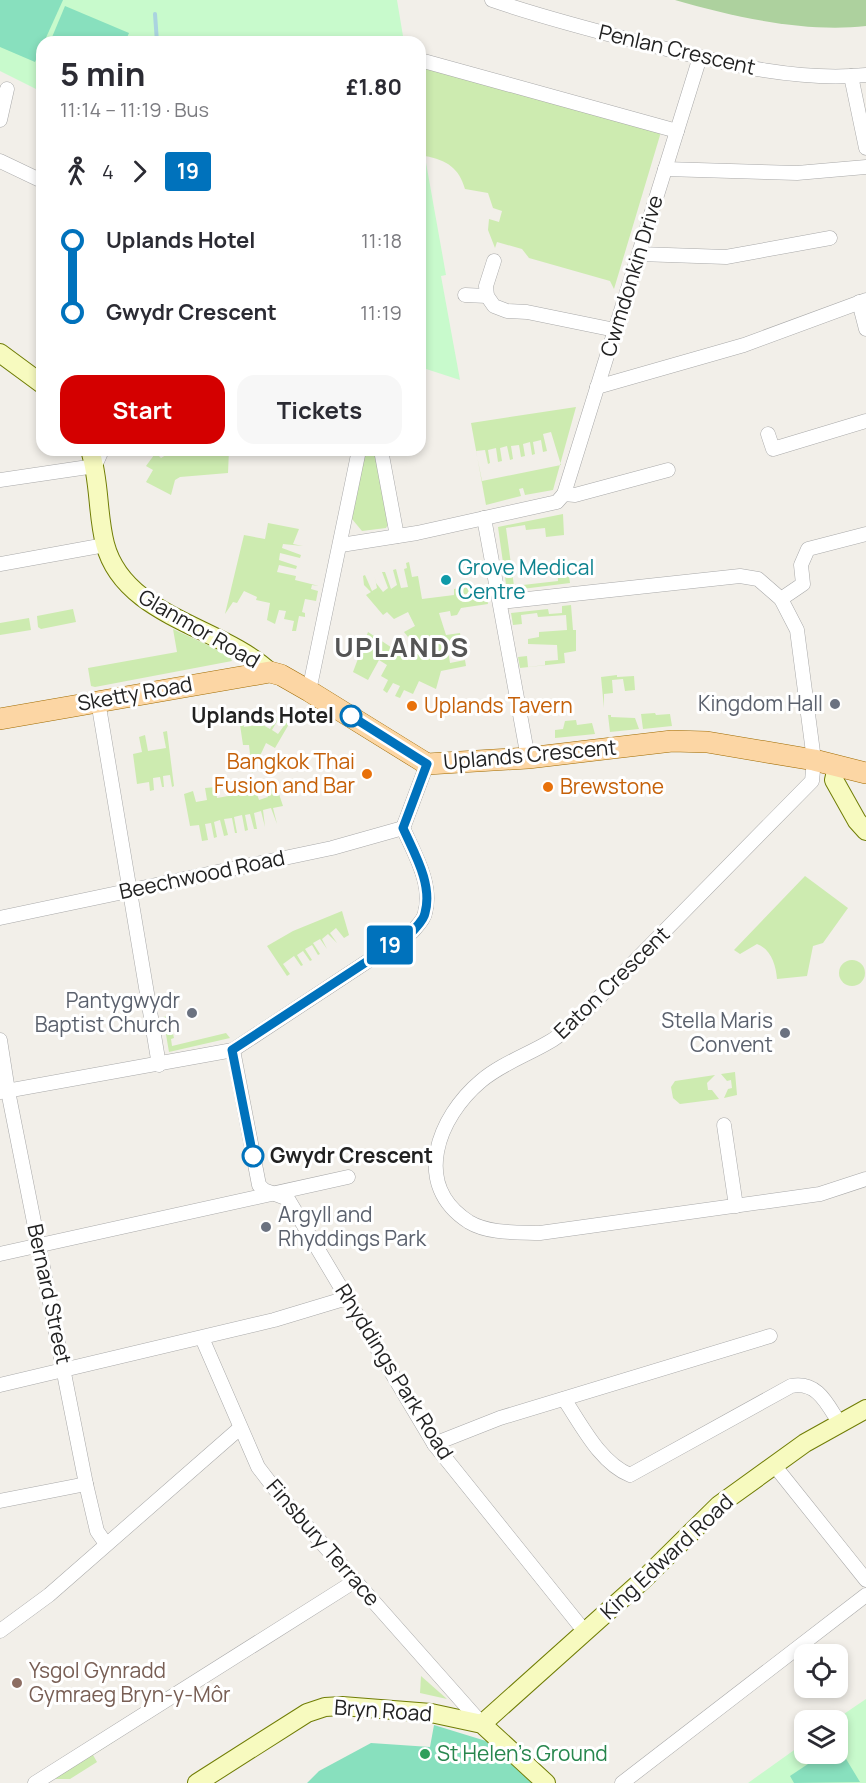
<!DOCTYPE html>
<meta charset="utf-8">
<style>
body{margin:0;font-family:Manrope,sans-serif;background:#f7f7f7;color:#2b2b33;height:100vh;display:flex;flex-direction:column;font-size:22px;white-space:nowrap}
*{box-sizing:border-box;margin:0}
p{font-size:20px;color:#7c7c81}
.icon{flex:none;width:33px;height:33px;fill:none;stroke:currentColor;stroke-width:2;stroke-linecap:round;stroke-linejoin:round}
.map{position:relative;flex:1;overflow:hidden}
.panel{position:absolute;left:36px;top:36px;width:390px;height:420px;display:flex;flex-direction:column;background:#fff;border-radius:18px;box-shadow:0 3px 9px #0003}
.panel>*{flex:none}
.badge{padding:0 12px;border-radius:4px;font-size:21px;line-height:39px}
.fabs{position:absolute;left:794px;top:1644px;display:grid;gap:12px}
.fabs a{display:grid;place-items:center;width:54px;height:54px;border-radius:12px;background:#fff;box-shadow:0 3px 9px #0003;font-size:30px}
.map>.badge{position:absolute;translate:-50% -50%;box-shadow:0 0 0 3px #fff}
.legs{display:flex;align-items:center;gap:9px;height:66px;padding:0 24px;font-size:20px}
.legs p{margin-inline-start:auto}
.overview{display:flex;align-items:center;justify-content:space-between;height:102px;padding:0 24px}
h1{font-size:33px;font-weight:700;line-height:45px}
.button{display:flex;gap:12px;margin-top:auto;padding:12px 24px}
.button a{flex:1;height:69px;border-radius:18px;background:#d40000;color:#fff;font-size:24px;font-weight:700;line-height:69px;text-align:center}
.button a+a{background:#f7f7f7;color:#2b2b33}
ul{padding:0 24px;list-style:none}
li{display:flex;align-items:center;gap:21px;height:72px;font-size:22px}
li i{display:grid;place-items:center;width:9px;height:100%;margin:0 8px;background:currentColor}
li i::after{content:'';width:15px;height:15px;margin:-8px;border:4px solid;border-radius:50%;background:#fff}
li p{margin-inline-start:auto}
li:first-child i{background:linear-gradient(#0000 50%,currentColor 0)}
li:last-child i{background:linear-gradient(currentColor 50%,#0000 0)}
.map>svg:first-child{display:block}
.grass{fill:#cdebb0;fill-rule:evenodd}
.forest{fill:#add19e}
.park{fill:#c8facc}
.pitch{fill:#88e0be}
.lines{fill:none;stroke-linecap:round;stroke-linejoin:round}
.stream{stroke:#aad3df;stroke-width:4}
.street-casing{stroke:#a9a9a9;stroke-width:15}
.secondary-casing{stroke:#707d05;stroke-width:20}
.primary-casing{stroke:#a06b00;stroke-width:22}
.street{stroke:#fff;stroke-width:14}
.secondary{stroke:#f7fabf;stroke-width:18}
.primary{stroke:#fcd6a4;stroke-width:21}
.line-1-casing{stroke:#fff;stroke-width:14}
.line-1{stroke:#0072bc;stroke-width:9}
.culture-dot{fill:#0f9aa8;stroke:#fff;stroke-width:2}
.worship-dot{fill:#6b7280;stroke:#fff;stroke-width:2}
.food-dot{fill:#e8710a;stroke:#fff;stroke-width:2}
.stop-1-dot{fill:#fff;stroke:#0072bc;stroke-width:3}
.education-dot{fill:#8d6e63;stroke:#fff;stroke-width:2}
.leisure-dot{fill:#2e9e5b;stroke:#fff;stroke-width:2}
.labels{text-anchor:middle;stroke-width:6;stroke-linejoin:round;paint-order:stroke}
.street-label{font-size:21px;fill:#222;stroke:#fff}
.culture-label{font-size:21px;fill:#0d838f;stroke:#fff;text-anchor:start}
.worship-label{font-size:21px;fill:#5b616d;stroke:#fff;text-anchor:end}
.food-label{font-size:21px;fill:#c56008;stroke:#fff;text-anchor:start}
.stop-label{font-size:21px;font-weight:bold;fill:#222;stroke:#fff;text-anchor:end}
.education-label{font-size:21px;fill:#785e54;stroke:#fff;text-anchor:start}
.leisure-label{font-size:21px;fill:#27864d;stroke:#fff;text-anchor:start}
.district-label{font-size:27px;font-weight:bold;letter-spacing:1.5px;fill:#555;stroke:#fff}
</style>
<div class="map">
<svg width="866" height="1783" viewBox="0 0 866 1783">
<rect width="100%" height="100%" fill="#f2efe9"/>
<!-- grass -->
<g class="grass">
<path d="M420,66L661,132L614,289L610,281L529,258L522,249L497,242L495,248L488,230L489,219L499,222L502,211L493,208L488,193L465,189C459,168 447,160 425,156L420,129Z"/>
<path d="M576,407L553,490L525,495L523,488L519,489L521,496L486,505L471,423ZM551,432L561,465L482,481L476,451L485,450L488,464L490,463L488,450L496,448L498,462L502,461L500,448L507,446L510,460L513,459L511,446L519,445L521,457L525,456L523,444L530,442L532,455L535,454L533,442L541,440L543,452L547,451L543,434Z"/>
<polygon points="153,450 161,458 166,455 162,450 168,454 175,450 229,450 228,473 180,477 175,480 171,495 146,482 153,470 146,466 154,455 150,452"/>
<polygon points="365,450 379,450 391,519 386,528 362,531 352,519"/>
<polygon points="563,514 564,535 546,537 545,528 526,530 525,525 506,528 514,586 558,581 557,570 568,569 570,583 507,591 498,527"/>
<polygon points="268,523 299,529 293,544 303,546 283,544 282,548 301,555 300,558 280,553 279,560 297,566 296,569 279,565 277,572 296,576 295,580 319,586 312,585 311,589 318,591 316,601 305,599 302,612 305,613 305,617 299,616 296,631 292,631 294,621 284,619 286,611 279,610 275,624 267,620 270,603 256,600 257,597 244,591 237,603 233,602 225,614 244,535 265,539"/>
<path d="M409,562L412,577L418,576L422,599L454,595V589C465,588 472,584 485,587L488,604L461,608L457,615L451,616L450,611L439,613L446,635L460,633L461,640L447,643L450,663L465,660L466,666L441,671L436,689L419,681L413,694L404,690L400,698L395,696L400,686L393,683L387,693L383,690L388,680L381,676L387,665L379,660L368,680L353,672L368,632L406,657L417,648L404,632L415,626L408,612L394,619L387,612L383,615L366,595L371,592L364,585L363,576L365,575L372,591L377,588L374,574L376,583L383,592L388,588L382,572H385L391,589L397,585L393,570L396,569L401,588L408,587L404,569L407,568L406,563Z"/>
<polygon points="571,605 573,630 576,630 576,651 564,653 565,663 520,668 518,657 527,656 528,667 545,665 545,661 558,660 557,645 528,644 528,639 539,637 539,632 567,630 566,615 538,617 537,613 521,615 522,624 513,625 511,613 548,609 549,614 562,613 562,606"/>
<polygon points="73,609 76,622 41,629 38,627 37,616"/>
<polygon points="29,618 31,630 0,635 0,623"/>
<polygon points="173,629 229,655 232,661 95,687 91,686 88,668 177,652"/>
<polygon points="617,675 617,677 634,676 635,690 625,691 623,679 612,680 613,693 604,694 604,708 601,677"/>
<polygon points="265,711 270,712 263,725 270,729 277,717 279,718 272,730 278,734 286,723 289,724 275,748 266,743 252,773 249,745 243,745 239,718 242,717 244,727 257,725 255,714 257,714 259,721 264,720"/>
<polygon points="655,713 656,715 670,714 672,726 643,729 641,714"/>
<polygon points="611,715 611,717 635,718 639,729 610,732 608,715"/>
<polygon points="576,720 577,725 592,723 595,734 555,738 555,730 563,729 565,721"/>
<polygon points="167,731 174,786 172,787 170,775 163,776 164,787 162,787 160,777 153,778 154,790 150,791 149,782 137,784 133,754 142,752 139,737 145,735 148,751 166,748 163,732"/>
<polygon points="266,786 278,791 283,806 273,808 277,824 271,808 263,810 265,827 261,811 254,813 257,829 254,829 250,814 245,815 248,830 245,831 242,815 234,817 237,833 235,833 232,818 224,819 228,835 224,836 220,820 214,822 217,837 214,838 211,823 205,824 208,840 202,841 199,825 190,826 184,794 193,791 196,802 207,800 205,788 216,787 217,798 256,791 259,800 268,797"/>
<path d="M805,876L848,908L823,943L813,946L807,976L777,979C776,965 771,949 757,944L740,954L734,950Z"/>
<polygon points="342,911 349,935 344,938 336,928 330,933 337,943 328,934 322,939 327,949 320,939 313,943 320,954 318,955 312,945 305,949 312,960 310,961 303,951 297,955 303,965 301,966 294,956 283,964 290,974 287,976 267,946 293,931"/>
<circle cx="852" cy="973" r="13"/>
<polygon points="169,1016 174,1038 171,1039 172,1046 226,1033 230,1038 169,1052 163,1017"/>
<polygon points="735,1072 737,1095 724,1098 728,1089 732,1088 731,1080 727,1081 721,1074"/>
<polygon points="715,1075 707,1083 708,1090 712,1090 719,1099 680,1104 673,1098 671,1087 675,1081"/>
<polygon points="421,1676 447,1699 420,1693"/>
<polygon points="112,1736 115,1741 93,1755 97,1762 70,1779 47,1779"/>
</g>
<!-- forest -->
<path class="forest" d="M675,0H866V26C805,33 734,17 675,0Z"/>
<!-- park -->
<g class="park">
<polygon points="0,0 397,0 404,42 42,42 42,92 0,71"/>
<polygon points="420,129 446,275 441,276 460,380 420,367"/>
<polygon points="866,1699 866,1783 748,1783 804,1743 804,1754 837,1754 835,1720"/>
</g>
<!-- pitch -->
<g class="pitch">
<polygon points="0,0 63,0 35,62 0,47"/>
<polygon points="65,6 129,33 125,42 50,42"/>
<polygon points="434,1725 486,1741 532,1783 307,1783 319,1771 371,1743 430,1747"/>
<polygon points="837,1744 860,1782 794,1783 790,1776 823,1754 837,1754"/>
</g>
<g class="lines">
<!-- stream -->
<polyline class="stream" points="155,14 157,42"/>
<!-- street casing -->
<g class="street-casing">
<g id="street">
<path d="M492,0C544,18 596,31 650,45C720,62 793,82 866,75"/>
<polyline points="420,60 677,131"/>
<polyline points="851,76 866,148"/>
<polyline points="0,120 7,89"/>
<polyline points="0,161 42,181"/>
<polyline points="665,169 797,173 866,167"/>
<polyline points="639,254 726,257 830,238"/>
<polyline points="494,261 486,286 487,296 494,306 507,311 527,312 615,330"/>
<polyline points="465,295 487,296"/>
<polyline points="859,302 866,329"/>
<polyline points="597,387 744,345 866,300"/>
<polyline points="768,434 773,449 866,421"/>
<polyline points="381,450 397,536"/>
<polyline points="0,480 95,466 102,450"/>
<polyline points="564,494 575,495 668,470"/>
<polyline points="484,518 528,758"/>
<polyline points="341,545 417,533 557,502 564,494 700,57"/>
<polyline points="0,564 105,545"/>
<polyline points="781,599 803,584 801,565 808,549 866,534"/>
<path d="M500,602L740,576L758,579L781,599L797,630L814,760L812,781L577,1020C568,1027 559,1037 549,1042C527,1055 501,1064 481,1081C438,1117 411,1185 469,1222C489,1234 518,1232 540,1233L820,1194L866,1179"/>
<polyline points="309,691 359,450"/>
<polyline points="98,701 159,1065"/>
<polyline points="403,828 427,764"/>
<polyline points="0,918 332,848 403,828"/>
<polyline points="0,1040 8,1091 86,1484 97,1531 106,1544"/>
<polyline points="233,1050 259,1185 264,1190 288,1199 434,1444 585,1632"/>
<path d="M0,1092L233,1050L412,932C416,927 424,920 425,913C433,884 414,853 403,828"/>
<polyline points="724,1125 736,1206"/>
<polyline points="0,1254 348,1177"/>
<polyline points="202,1338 258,1467 281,1497 482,1724"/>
<polyline points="0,1385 274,1320 347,1298"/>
<path d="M564,1399C581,1424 600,1463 630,1475L791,1386C818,1381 827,1404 840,1424"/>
<polyline points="434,1444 500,1418 770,1336"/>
<polyline points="774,1465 866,1580"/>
<polyline points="0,1501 86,1484"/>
<polyline points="0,1631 49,1595 240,1428"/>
<polyline points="35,1783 355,1581"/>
<polyline points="622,1783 866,1595"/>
</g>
</g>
<!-- secondary casing -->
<g class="secondary-casing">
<g id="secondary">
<polyline points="0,353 42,384"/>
<path d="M90,450C100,481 97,513 105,544C124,617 221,626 270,672"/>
<polyline points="837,767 834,780 857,821 866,831"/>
<polyline points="482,1724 645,1578 719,1505 805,1443 866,1409"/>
<polyline points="197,1783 307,1713 325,1707 342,1706 431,1713 482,1724 546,1783"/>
</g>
</g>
<!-- primary casing -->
<g class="primary-casing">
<polyline id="primary" points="0,719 270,672 281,675 309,691 427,764 528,758 672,741 707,742 814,760 866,773"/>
</g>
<!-- street -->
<use href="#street" class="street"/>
<!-- secondary -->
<use href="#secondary" class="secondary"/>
<!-- primary -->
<use href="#primary" class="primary"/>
</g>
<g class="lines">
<!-- line-1 casing -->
<g class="line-1-casing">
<path id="line-1" d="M253,1156L232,1050L412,932C416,927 424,920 425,913C433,884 414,853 403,828L427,764L351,716"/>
</g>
<!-- line-1 -->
<use href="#line-1" class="line-1"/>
</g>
<!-- markers -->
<circle class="culture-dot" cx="446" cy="580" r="6"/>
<g class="worship-dot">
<circle cx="835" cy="704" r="6"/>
<circle cx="192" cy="1013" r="6"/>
<circle cx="785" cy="1033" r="6"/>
<circle cx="266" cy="1227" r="6"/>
</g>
<g class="food-dot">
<circle cx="412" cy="706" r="6"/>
<circle cx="367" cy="774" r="6"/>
<circle cx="548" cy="787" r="6"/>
</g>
<g class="stop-1-dot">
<circle cx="351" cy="716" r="10"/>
<circle cx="253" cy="1156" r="10"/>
</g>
<circle class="education-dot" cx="17" cy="1683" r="6"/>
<circle class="leisure-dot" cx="425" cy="1754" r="6"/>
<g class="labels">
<!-- street labels -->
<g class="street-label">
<text transform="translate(677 50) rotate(13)" y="7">Penlan Crescent</text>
<text transform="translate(632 276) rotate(-73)" y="7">Cwmdonkin Drive</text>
<text transform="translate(199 629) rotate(30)" y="7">Glanmor Road</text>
<text transform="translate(135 694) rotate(-10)" y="7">Sketty Road</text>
<text transform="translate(530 755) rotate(-5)" y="7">Uplands Crescent</text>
<text transform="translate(202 875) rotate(-12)" y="7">Beechwood Road</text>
<text transform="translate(612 983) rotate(-44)" y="7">Eaton Crescent</text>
<text transform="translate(49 1294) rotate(78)" y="7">Bernard Street</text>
<text transform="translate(394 1372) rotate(58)" y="7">Rhyddings Park Road</text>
<text transform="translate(323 1543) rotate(49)" y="7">Finsbury Terrace</text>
<text transform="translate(667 1557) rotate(-43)" y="7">King Edward Road</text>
<text transform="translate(383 1711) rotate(4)" y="7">Bryn Road</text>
</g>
<!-- culture labels -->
<g class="culture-label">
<text x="458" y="575">Grove Medical<tspan x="458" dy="24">Centre</tspan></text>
</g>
<!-- worship labels -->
<g class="worship-label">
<text x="823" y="711">Kingdom Hall</text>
<text x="180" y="1008">Pantygwydr<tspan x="180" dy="24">Baptist Church</tspan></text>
<text x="773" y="1028">Stella Maris<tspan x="773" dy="24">Convent</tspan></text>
<text x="278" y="1222" text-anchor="start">Argyll and<tspan x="278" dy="24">Rhyddings Park</tspan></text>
</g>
<!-- food labels -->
<g class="food-label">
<text x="424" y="713">Uplands Tavern</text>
<text x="355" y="769" text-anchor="end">Bangkok Thai<tspan x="355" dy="24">Fusion and Bar</tspan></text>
<text x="560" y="794">Brewstone</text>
</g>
<!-- stop labels -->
<g class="stop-label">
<text x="334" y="723">Uplands Hotel</text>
<text x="270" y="1163" text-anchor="start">Gwydr Crescent</text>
</g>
<!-- education labels -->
<g class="education-label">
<text x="29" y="1678">Ysgol Gynradd<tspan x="29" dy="24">Gymraeg Bryn-y-Môr</tspan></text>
</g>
<!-- leisure labels -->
<g class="leisure-label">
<text x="437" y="1761">St Helen's Ground</text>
</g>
<!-- district labels -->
<g class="district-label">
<text x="402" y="657">UPLANDS</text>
</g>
</g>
</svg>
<div class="fabs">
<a><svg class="icon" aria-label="locate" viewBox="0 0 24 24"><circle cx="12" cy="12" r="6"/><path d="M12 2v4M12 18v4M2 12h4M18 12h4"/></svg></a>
<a><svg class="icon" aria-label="layers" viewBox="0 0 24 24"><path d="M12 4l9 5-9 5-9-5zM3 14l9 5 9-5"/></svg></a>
</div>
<b class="badge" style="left:390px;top:945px;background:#0072bc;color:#fff">19</b>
<section class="panel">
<div class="overview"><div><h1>5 min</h1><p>11:14 – 11:19 · Bus</p></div><b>£1.80</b></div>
<div class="legs"><svg class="icon" aria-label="walk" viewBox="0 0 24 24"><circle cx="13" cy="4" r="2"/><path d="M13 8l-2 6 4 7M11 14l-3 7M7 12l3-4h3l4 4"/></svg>4<svg class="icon" aria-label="forward" viewBox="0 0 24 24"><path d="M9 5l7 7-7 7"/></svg><b class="badge" style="background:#0072bc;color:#fff">19</b></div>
<ul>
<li><i style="color:#0072bc"></i><b>Uplands Hotel</b><p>11:18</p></li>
<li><i style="color:#0072bc"></i><b>Gwydr Crescent</b><p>11:19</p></li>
</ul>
<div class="button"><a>Start</a><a>Tickets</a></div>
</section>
</div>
